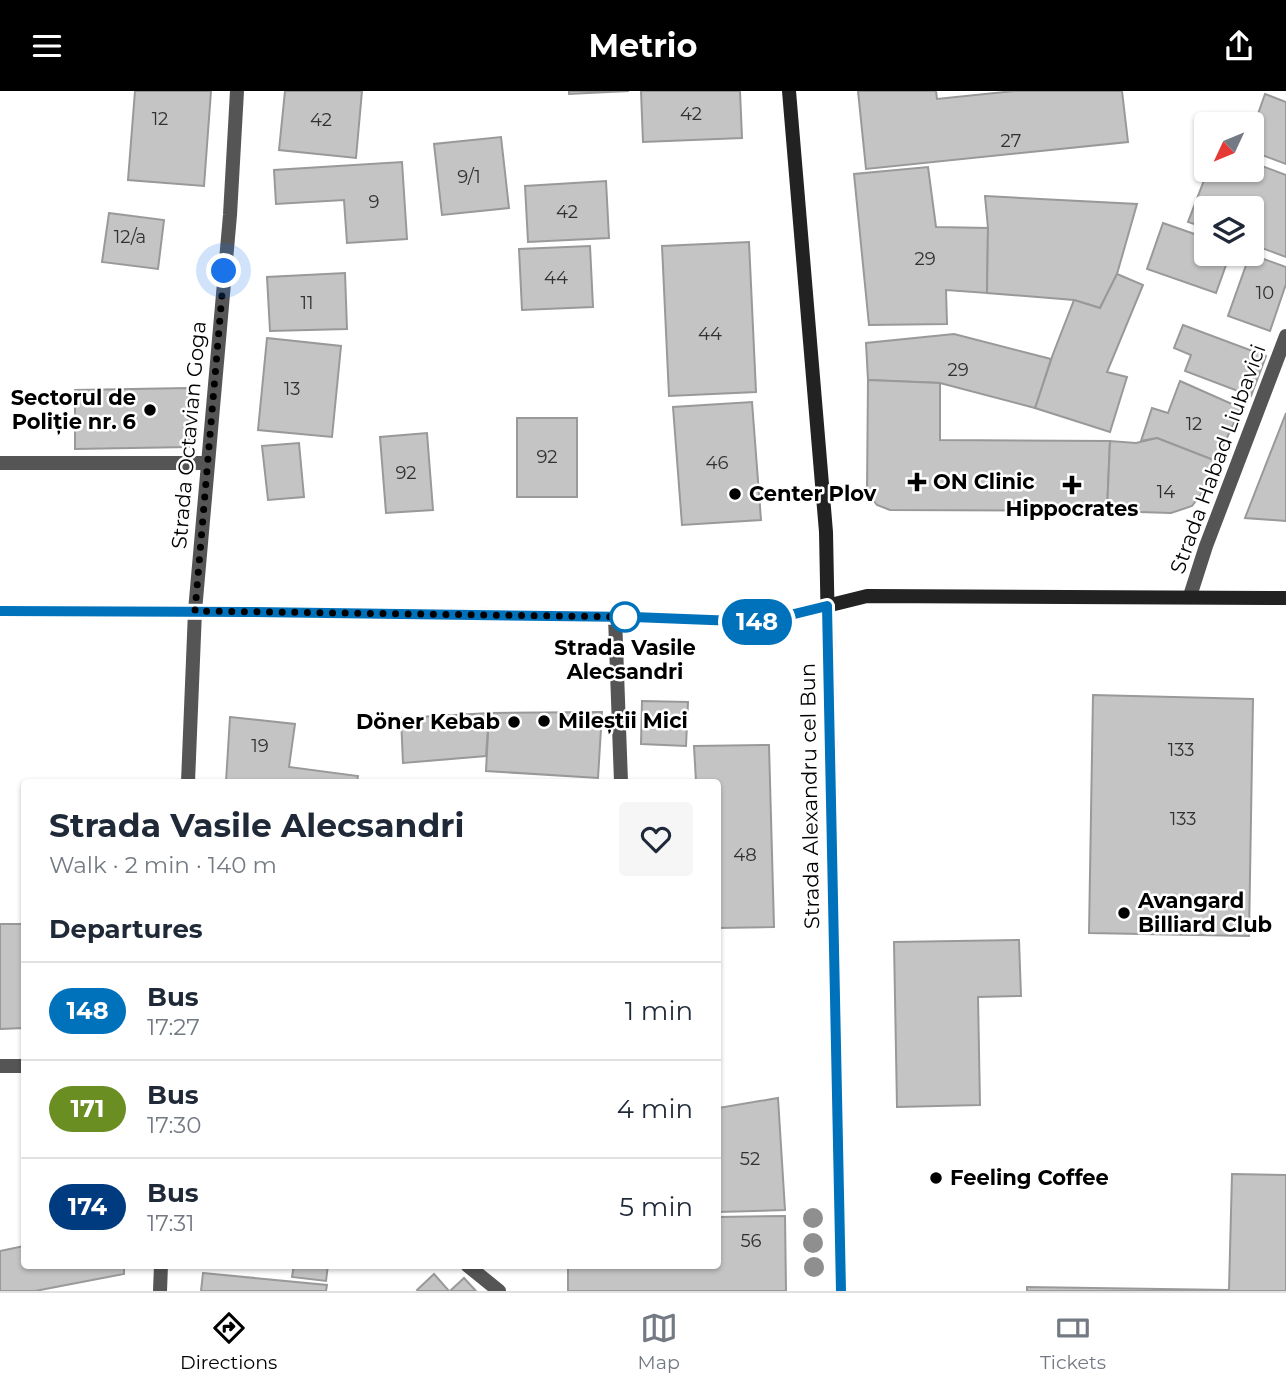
<!DOCTYPE html>
<meta charset="utf-8">
<style>
body{margin:0;font-family:Montserrat,sans-serif;background:#f6f6f7;color:#1f2937;height:100vh;display:flex;flex-direction:column;font-size:26px;white-space:nowrap}
*{box-sizing:border-box;margin:0}
p{font-size:23px;color:#747a83}
.icon{flex:none;width:38px;height:38px;fill:none;stroke:currentColor;stroke-width:2;stroke-linecap:round;stroke-linejoin:round}
.map{position:relative;flex:1;overflow:hidden}
.drawer{position:absolute;left:21px;top:688px;width:700px;height:490px;display:flex;flex-direction:column;background:#fff;border-radius:7px;box-shadow:0 2px 5px #0004}
.drawer>*{flex:none}
.badge{padding:0 14px;border-radius:23px;font-size:24px;line-height:46px}
.needle{width:46px;rotate:226deg}
.fabs{position:absolute;left:1194px;top:21px;display:grid;gap:14px}
.fabs a{display:grid;place-items:center;width:70px;height:70px;border-radius:7px;background:#fff;box-shadow:0 2px 5px #0004;font-size:35px}
.you{position:absolute;width:35px;height:35px;margin:-18px;border:5px solid #fff;border-radius:50%;background:#1a73e8;box-shadow:0 0 0 10px #1a73e833}
.map>.badge{position:absolute;translate:-50% -50%;box-shadow:0 0 0 4px #fff}
h2{padding:0 28px;font-size:26px;line-height:63px}
.round{display:grid;place-items:center;flex:none;width:74px;height:74px;border-radius:7px;background:#f6f6f7}
.summary{display:flex;align-items:center;justify-content:space-between;height:119px;padding:0 28px}
h1{font-size:33px;font-weight:700;line-height:52px}
ul{padding:0;list-style:none}
li{display:flex;align-items:center;gap:21px;height:98px;padding:0 28px;border-top:2px solid #e0e1e3}
li div{flex:1}
li b{display:block;font-size:26px}
li em{font-style:normal}
li .badge{min-width:77px;font-weight:700;text-align:center}
header{display:flex;justify-content:space-between;align-items:center;height:91px;padding:0 28px;background:#000;color:#fff;font-size:32px;font-weight:700}
.tabs{display:flex;justify-content:space-around;align-items:center;height:98px;border-top:2px solid #e0e1e3;background:#fff;font-size:19px;color:#747a83}
.tabs a{display:grid;justify-items:center;gap:4px}
.tabs .on{color:#000}
.map>svg:first-child{display:block}
.building{fill:#c4c4c4;stroke:#999;stroke-width:2}
.lines{fill:none;stroke-linecap:round;stroke-linejoin:round}
.service{stroke:#555;stroke-width:14}
.minor{stroke:#555;stroke-width:14}
.secondary{stroke:#222;stroke-width:14}
.tree{fill:#8f8f8f}
.line-casing{stroke:#fff;stroke-width:16}
.line{stroke:#0072bc;stroke-width:10}
.walk{stroke:#000;stroke-width:7;stroke-dasharray:0 12.6}
.poi-dot{fill:#000;stroke:#fff;stroke-width:2.5}
.stop-dot{fill:#fff;stroke:#0072bc;stroke-width:3.5}
.labels{text-anchor:middle;stroke-width:5;stroke-linejoin:round;paint-order:stroke}
.number-label{font-size:18px;fill:#313131}
.poi-label{font-size:21px;font-weight:bold;fill:#000;stroke:#fff;text-anchor:start}
.street-label{font-size:21px;fill:#000;stroke:#fff}
.stop-label{font-size:21px;font-weight:bold;fill:#000;stroke:#fff}
</style>
<header><svg class="icon" aria-label="menu" viewBox="0 0 24 24"><path d="M4 6h16M4 12h16M4 18h16"/></svg>Metrio<svg class="icon" aria-label="share" viewBox="0 0 24 24"><path d="M12 15V3M7 8l5-5 5 5M5 13v7h14v-7"/></svg></header>
<div class="map">
<svg width="1286" height="1200" viewBox="0 0 1286 1200">
<rect width="100%" height="100%" fill="#fff"/>
<!-- building -->
<g class="building">
<polygon points="135,0 211,0 204,95 128,89"/>
<polygon points="285,0 362,0 356,67 279,59"/>
<polygon points="569,0 629,0 569,3"/>
<polygon points="641,0 740,0 742,47 643,51"/>
<polygon points="858,0 936,0 937,8 1014,0 1122,0 1128,51 866,78"/>
<polygon points="1265,3 1286,11 1286,73 1251,60 1251,43"/>
<polygon points="501,46 509,117 442,124 434,53"/>
<polygon points="402,71 407,148 347,152 344,109 276,113 274,79"/>
<polygon points="1251,71 1286,84 1286,166 1251,153 1251,117 1206,117 1206,137 1188,131 1208,79 1251,79"/>
<polygon points="928,76 936,136 988,137 987,202 946,199 947,233 869,234 854,83"/>
<polygon points="606,90 609,147 528,151 525,95"/>
<polygon points="985,105 1137,113 1117,183 1100,217 1074,209 987,202 988,137"/>
<polygon points="109,122 164,129 158,178 102,171"/>
<polygon points="1163,132 1206,147 1206,163 1230,163 1216,202 1147,178"/>
<polygon points="749,151 756,301 669,305 662,155"/>
<polygon points="590,155 593,216 522,219 519,158"/>
<polygon points="1250,163 1286,176 1286,193 1270,240 1228,225"/>
<polygon points="345,182 347,238 270,240 267,186"/>
<polygon points="1117,183 1143,194 1107,281 1127,286 1110,341 1035,317 1053,263 1074,209 1100,217"/>
<polygon points="1183,234 1266,265 1251,305 1185,280 1191,264 1174,257"/>
<polygon points="954,243 1051,268 1035,317 940,292 868,289 866,252"/>
<polygon points="267,247 341,255 332,346 258,339"/>
<polygon points="868,289 940,292 940,349 1110,350 1107,420 890,419 877,414 867,401"/>
<polygon points="1180,290 1241,317 1216,370 1157,347 1141,350 1152,317 1168,322"/>
<polygon points="188,297 189,356 75,358 75,299"/>
<polygon points="752,311 761,429 682,434 673,316"/>
<polygon points="1286,322 1286,430 1245,427"/>
<rect x="517" y="327" width="60" height="79"/>
<polygon points="427,342 433,419 386,422 380,346"/>
<polygon points="1157,347 1216,370 1205,398 1192,415 1171,422 1107,420 1110,350 1136,352"/>
<polygon points="299,352 304,406 268,409 262,355"/>
<polygon points="1093,604 1253,608 1249,845 1089,842"/>
<polygon points="642,610 688,611 686,655 641,653"/>
<polygon points="602,621 598,687 486,680 489,622"/>
<polygon points="489,622 486,665 403,672 401,627"/>
<polygon points="230,626 295,633 289,676 358,685 357,691 226,691"/>
<polygon points="769,654 774,836 718,837 718,691 696,691 694,655"/>
<polygon points="0,833 24,833 24,937 0,938"/>
<polygon points="1019,849 1021,905 978,906 980,1014 897,1016 894,851"/>
<polygon points="778,1007 785,1119 718,1121 718,1017"/>
<polygon points="1232,1083 1286,1084 1286,1200 1027,1200 1027,1196 1229,1199"/>
<polygon points="785,1125 786,1200 568,1200 568,1174 718,1174 718,1126"/>
<polygon points="24,1155 24,1174 124,1174 124,1183 35,1200 0,1200 0,1160"/>
<polygon points="294,1174 328,1174 326,1190 292,1186"/>
<polygon points="203,1182 327,1194 326,1200 201,1200"/>
<polygon points="434,1183 449,1200 418,1200 417,1199"/>
<polygon points="464,1187 476,1200 450,1200"/>
</g>
<g class="lines">
<!-- service -->
<polyline class="service" points="615,526 621,691"/>
<!-- minor -->
<g class="minor">
<polyline points="0,372 207,372"/>
<polyline points="1190,505 1206,455 1286,245"/>
<polyline points="188,691 195,520 230,124 237,0"/>
<polyline points="0,975 24,975"/>
<polyline points="467,1174 499,1200"/>
<polyline points="160,1200 161,1174"/>
</g>
<!-- secondary -->
<g class="secondary">
<polyline points="789,0 826,441 841,1200"/>
<polyline points="0,520 195,520 633,526 762,531 867,505 1286,507"/>
</g>
</g>
<!-- trees -->
<g class="tree">
<circle cx="813" cy="1127" r="10"/>
<circle cx="813" cy="1152" r="10"/>
<circle cx="814" cy="1176" r="10"/>
</g>
<g class="lines">
<!-- line casing -->
<g class="line-casing">
<polyline id="line" points="0,520 247,521 633,526 762,531 827,515 841,1200"/>
</g>
<!-- line -->
<use href="#line" class="line"/>
<!-- walk -->
<polyline class="walk" points="224,180 195,520 633,526 625,526"/>
</g>
<!-- markers -->
<g class="poi-dot">
<circle cx="150" cy="319" r="7"/>
<path d="M913.5 380.5h7v7h7v7h-7v7h-7v-7h-7v-7h7z"/>
<path d="M1068.5 383.5h7v7h7v7h-7v7h-7v-7h-7v-7h7z"/>
<circle cx="735" cy="403" r="7"/>
<circle cx="544" cy="630" r="7"/>
<circle cx="514" cy="631" r="7"/>
<circle cx="1124" cy="822" r="7"/>
<circle cx="936" cy="1087" r="7"/>
</g>
<circle class="stop-dot" cx="625" cy="526" r="14"/>
<g class="labels">
<!-- number labels -->
<g class="number-label">
<text x="691" y="29">42</text>
<text x="160" y="34">12</text>
<text x="321" y="35">42</text>
<text x="1011" y="56">27</text>
<text x="469" y="92">9/1</text>
<text x="374" y="117">9</text>
<text x="567" y="127">42</text>
<text x="130" y="152">12/a</text>
<text x="925" y="174">29</text>
<text x="556" y="193">44</text>
<text x="1265" y="208">10</text>
<text x="307" y="218">11</text>
<text x="710" y="249">44</text>
<text x="958" y="285">29</text>
<text x="292" y="304">13</text>
<text x="1194" y="339">12</text>
<text x="547" y="372">92</text>
<text x="717" y="378">46</text>
<text x="406" y="388">92</text>
<text x="1166" y="407">14</text>
<text x="260" y="661">19</text>
<text x="1181" y="665">133</text>
<text x="1183" y="734">133</text>
<text x="745" y="770">48</text>
<text x="750" y="1074">52</text>
<text x="751" y="1156">56</text>
</g>
<!-- poi labels -->
<g class="poi-label">
<text x="136" y="314" text-anchor="end">Sectorul de<tspan x="136" dy="24">Poliție nr. 6</tspan></text>
<text x="933" y="398">ON Clinic</text>
<text x="749" y="410">Center Plov</text>
<text x="1072" y="425" text-anchor="middle">Hippocrates</text>
<text x="558" y="637">Mileștii Mici</text>
<text x="500" y="638" text-anchor="end">Döner Kebab</text>
<text x="1138" y="817">Avangard<tspan x="1138" dy="24">Billiard Club</tspan></text>
<text x="950" y="1094">Feeling Coffee</text>
</g>
<!-- street labels -->
<g class="street-label">
<text transform="translate(189 344) rotate(-85)" y="7">Strada Octavian Goga</text>
<text transform="translate(1218 368) rotate(-70)" y="7">Strada Habad Liubavici</text>
<text transform="translate(810 705) rotate(-91)" y="7">Strada Alexandru cel Bun</text>
</g>
<!-- stop labels -->
<g class="stop-label">
<text x="625" y="564">Strada Vasile<tspan x="625" dy="24">Alecsandri</tspan></text>
</g>
</g>
</svg>
<div class="fabs">
<a><svg class="needle" viewBox="-14 -14 28 28"><path d="M0-13l5 13h-10z" fill="#e53935"/><path d="M0 13l5-13h-10z" fill="#747a83"/></svg></a>
<a><svg class="icon" aria-label="layers" viewBox="0 0 24 24"><path d="M12 4l9 5-9 5-9-5zM3 14l9 5 9-5"/></svg></a>
</div>
<div class="you" style="left:224px;top:180px"></div>
<b class="badge" style="left:757px;top:531px;background:#0072bc;color:#fff">148</b>
<section class="drawer">
<div class="summary"><div><h1>Strada Vasile Alecsandri</h1><p>Walk · 2 min · 140 m</p></div><a class="round"><svg class="icon" aria-label="heart" viewBox="0 0 24 24"><path d="M12 20l-8-8c-3-5 5-10 8-4 3-6 11-1 8 4z"/></svg></a></div>
<h2>Departures</h2>
<ul>
<li><span class="badge" style="background:#0072bc;color:#fff">148</span><div><b>Bus</b><p>17:27</p></div><em>1 min</em></li>
<li><span class="badge" style="background:#6b8e23;color:#fff">171</span><div><b>Bus</b><p>17:30</p></div><em>4 min</em></li>
<li><span class="badge" style="background:#003b80;color:#fff">174</span><div><b>Bus</b><p>17:31</p></div><em>5 min</em></li>
</ul>
</section>
</div>
<nav class="tabs">
<a class="on"><svg class="icon" aria-label="directions" viewBox="0 0 24 24"><path d="M12 3l9 9-9 9-9-9zM9 14v-3h6M13 9l2 2-2 2"/></svg>Directions</a>
<a><svg class="icon" aria-label="map" viewBox="0 0 24 24"><path d="M3 6l6-2 6 2 6-2v14l-6 2-6-2-6 2zM9 4v14M15 6v14"/></svg>Map</a>
<a><svg class="icon" aria-label="tickets" viewBox="0 0 24 24"><path d="M3 7h18v10H3zM15 7v10"/></svg>Tickets</a>
</nav>
